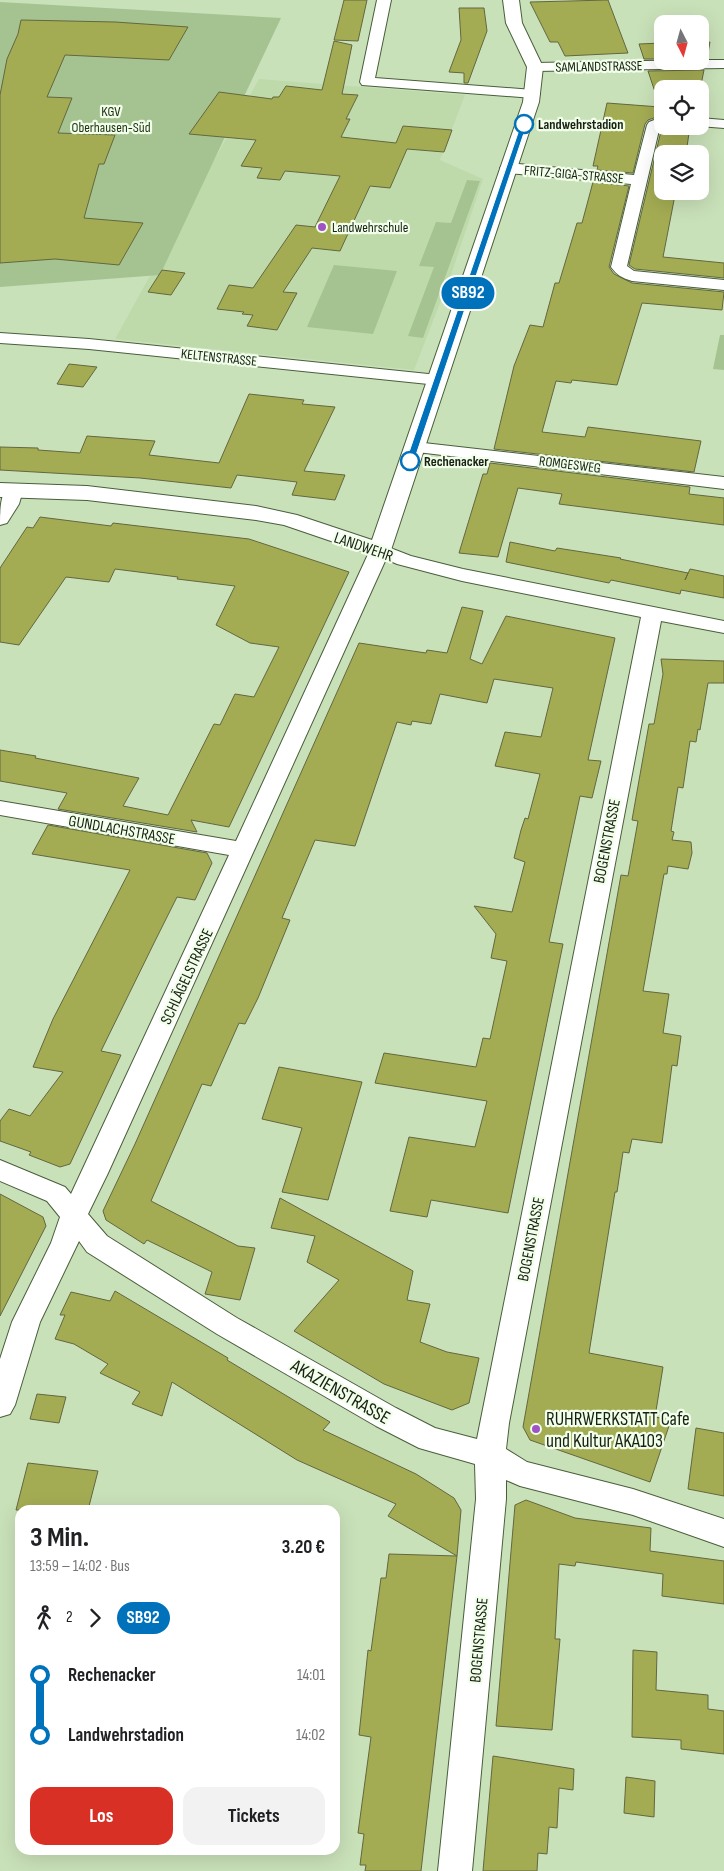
<!DOCTYPE html>
<html lang="de">
<meta charset="utf-8">
<style>
body{margin:0;font-family:"Sofia Sans Condensed",sans-serif;background:#f2f2f2;color:#202124;height:100vh;display:flex;flex-direction:column;font-size:19px;white-space:nowrap}
*{box-sizing:border-box;margin:0}
p{font-size:16px;color:#757577}
.icon{flex:none;width:28px;height:28px;fill:none;stroke:currentColor;stroke-width:2;stroke-linecap:round;stroke-linejoin:round}
.map{position:relative;flex:1;overflow:hidden}
.sheet{position:absolute;left:15px;top:1505px;width:325px;height:350px;display:flex;flex-direction:column;background:#fff;border-radius:15px;box-shadow:0 5px 20px #0002}
.sheet>*{flex:none}
.badge{padding:0 10px;border-radius:16px;font-size:18px;line-height:32px}
.needle{width:32px;rotate:174deg}
.controls{position:absolute;left:654px;top:15px;display:grid;gap:10px}
.controls a{display:grid;place-items:center;width:55px;height:55px;border-radius:10px;background:#fff;box-shadow:0 5px 20px #0002;font-size:25px}
.map>.badge{position:absolute;translate:-50% -50%;box-shadow:0 0 0 2px #fff}
.legs{display:flex;align-items:center;gap:8px;height:55px;padding:0 15px;font-size:16px}
.legs p{margin-inline-start:auto}
.overview{display:flex;align-items:center;justify-content:space-between;height:85px;padding:0 15px}
h1{font-size:28px;font-weight:700;line-height:38px}
.cta{display:flex;gap:10px;margin-top:auto;padding:10px 15px}
.cta a{flex:1;height:58px;border-radius:15px;background:#d93025;color:#fff;font-size:20px;font-weight:700;line-height:58px;text-align:center}
.cta a+a{background:#f2f2f2;color:#202124}
ul{padding:0 15px;list-style:none}
li{display:flex;align-items:center;gap:18px;height:60px;font-size:19px}
li i{display:grid;place-items:center;width:8px;height:100%;margin:0 6px;background:currentColor}
li i::after{content:'';width:12px;height:12px;margin:-6px;border:4px solid;border-radius:50%;background:#fff}
li p{margin-inline-start:auto}
li:first-child i{background:linear-gradient(#0000 50%,currentColor 0)}
li:last-child i{background:linear-gradient(currentColor 50%,#0000 0)}
.map>svg:first-child{display:block}
.built{fill:#bedaab}
.green{fill:#a5c391}
.building{fill:#a4ac53;stroke:#63673f}
.lines{fill:none;stroke-linecap:round;stroke-linejoin:round}
.minor-casing{stroke:#495e3b;stroke-width:2}
.tertiary-casing{stroke:#495e3b;stroke-width:2}
.minor{fill:#fff;fill-rule:evenodd}
.tertiary{fill:#fff;fill-rule:evenodd}
.line-1{fill:#0072bc;stroke:#fff}
.stop-1-dot{fill:#fff;stroke:#0072bc;stroke-width:2.5}
.poi-dot{fill:#a053c5;stroke:#f1feea;stroke-width:2}
.labels{text-anchor:middle;stroke-width:4.5;stroke-linejoin:round;paint-order:stroke}
.far-street-label{font-size:14px;fill:#182012;stroke:#f1feea}
.far-park-label{font-size:14px;fill:#1e2f10;stroke:#f1feea}
.far-stop-label{font-size:14px;font-weight:bold;fill:#182012;stroke:#f1feea;text-anchor:start}
.far-poi-label{font-size:14px;fill:#182012;stroke:#f1feea;text-anchor:start}
.street-label{font-size:16px;fill:#182012;stroke:#f1feea}
.near-street-label{font-size:19px;fill:#182012;stroke:#f1feea}
.near-poi-label{font-size:19px;fill:#182012;stroke:#f1feea;text-anchor:start}
</style>
<div class="map">
<svg width="724" height="1871" viewBox="0 0 724 1871">
<rect width="100%" height="100%" fill="#c9e1b9"/>
<!-- built -->
<polygon class="built" points="259,79 465,95 440,160 483,179 451,275 414,370 115,339"/>
<!-- green -->
<g class="green">
<polygon points="0,2 281,18 160,275 0,287"/>
<polygon points="467,180 480,181 423,338 408,336 434,267 419,266 436,222 451,223"/>
<polygon points="334,265 397,271 373,334 307,327"/>
<polygon points="720,335 724,335 724,370 713,369"/>
</g>
<!-- building -->
<g class="building">
<polygon points="344,0 367,0 358,41 334,40"/>
<polygon points="608,0 628,53 565,56 558,42 550,42 530,2"/>
<polygon points="459,8 484,8 487,31 468,83 464,83 464,73 449,72 461,40"/>
<polygon points="21,20 115,22 188,27 169,60 65,55 47,97 72,98 58,133 115,135 104,164 99,164 84,218 143,223 119,265 55,259 0,263 0,95 7,59 18,34"/>
<polygon points="334,41 352,45 342,94 358,95 346,119 350,119 341,137 396,143 403,126 452,130 444,152 407,149 390,188 370,186 340,251 312,248 283,292 297,293 277,330 247,326 253,315 242,314 244,312 217,309 229,285 253,288 296,225 315,227 340,176 285,171 280,180 257,178 262,168 241,166 256,140 189,134 219,92 272,99 273,97 279,97 286,86 322,90"/>
<polygon points="710,42 707,58 700,58 700,43"/>
<polygon points="662,43 662,59 644,59 639,44"/>
<polygon points="704,70 701,85 683,85 684,89 662,89 662,115 648,120 645,124 633,173 597,170 598,166 593,166 607,103 660,107 648,71"/>
<polygon points="665,126 690,126 686,154 662,154 662,194 675,195 663,257 724,263 724,278 635,269 629,265 661,131"/>
<polygon points="593,182 629,186 609,267 614,274 632,283 724,292 722,310 642,303 617,385 572,380 571,383 556,381 542,432 585,437 588,427 701,441 694,472 494,449 514,366 530,325 543,327 555,283 559,283 577,223 582,223"/>
<polygon points="162,270 185,273 171,295 148,292"/>
<polygon points="69,364 97,367 83,387 57,384"/>
<polygon points="249,394 304,400 302,404 335,407 304,471 345,475 335,500 292,495 297,482 237,475 231,488 140,478 0,470 0,447 38,448 38,450 80,453 87,436 155,441 149,455 219,463"/>
<polygon points="490,463 690,487 689,494 724,498 724,525 559,504 562,494 518,488 498,557 459,553 483,474 487,474"/>
<polygon points="40,517 111,526 113,523 249,539 349,572 229,827 191,820 197,832 58,809 67,793 0,781 0,750 36,756 35,758 139,778 123,806 168,815 214,724 220,725 235,694 254,697 279,647 250,643 216,625 235,586 177,579 178,577 115,569 109,582 66,577 19,645 0,642 0,568 27,527 33,528"/>
<polygon points="510,542 555,551 557,548 621,558 620,559 688,573 685,580 690,569 724,576 724,598 681,590 680,594 611,580 609,583 506,562"/>
<polygon points="462,607 483,611 470,659 482,664 506,616 615,638 588,760 601,761 592,798 580,796 549,942 563,944 508,1213 431,1200 427,1217 390,1211 409,1137 475,1147 487,1101 375,1083 384,1053 476,1067 483,1038 490,1039 507,961 491,958 496,934 474,906 512,912 525,862 514,858 521,830 525,818 528,819 540,774 495,766 505,732 541,737 553,688 494,679 487,703 440,694 431,724 412,721 411,725 397,722 355,846 315,840 282,918 290,920 258,998 245,1024 239,1023 211,1086 202,1084 151,1201 238,1246 255,1248 240,1300 205,1294 212,1272 147,1240 144,1244 106,1220 103,1211 135,1144 359,643 426,653 427,650 447,653"/>
<polygon points="661,659 724,661 724,683 708,683 700,730 698,729 696,742 690,741 683,788 678,787 671,831 674,832 672,840 691,842 692,853 688,869 668,866 667,874 664,874 643,991 669,994 663,1033 681,1036 677,1066 672,1065 662,1143 632,1139 629,1153 623,1152 617,1192 615,1192 589,1353 663,1367 655,1417 666,1419 666,1422 670,1423 650,1482 530,1440 523,1427 621,875 628,876 638,821 632,820 649,724 654,724 663,674"/>
<polygon points="48,825 207,853 212,863 195,900 177,897 154,943 101,1051 121,1055 70,1164 60,1167 29,1155 31,1152 0,1141 0,1121 9,1109 30,1116 63,1072 33,1067 53,1019 130,870 32,854"/>
<polygon points="279,1067 362,1082 328,1200 282,1192 302,1128 262,1119"/>
<polygon points="0,1194 43,1217 46,1226 0,1316"/>
<polygon points="280,1198 413,1271 407,1300 430,1304 420,1342 447,1352 479,1358 469,1403 452,1410 384,1384 294,1331 339,1280 307,1262 315,1236 271,1228"/>
<polygon points="115,1291 228,1358 227,1360 330,1422 323,1430 416,1474 454,1498 461,1510 457,1556 388,1516 396,1504 297,1460 172,1382 162,1416 132,1404 140,1392 100,1373 108,1364 74,1344 55,1339 65,1315 60,1315 71,1292 110,1301"/>
<polygon points="37,1394 66,1397 59,1423 30,1419"/>
<polygon points="696,1428 724,1433 724,1496 688,1489"/>
<polygon points="28,1463 98,1471 88,1510 16,1510"/>
<polygon points="526,1500 575,1518 651,1528 650,1551 724,1561 724,1604 662,1596 663,1574 576,1562 575,1566 559,1564 555,1639 560,1639 552,1730 496,1726 515,1505"/>
<polygon points="389,1554 457,1556 421,1871 365,1871 366,1865 360,1865 364,1834 358,1833 371,1737 359,1735 368,1650 371,1651 381,1578 386,1578"/>
<polygon points="633,1650 657,1652 656,1690 708,1695 708,1709 724,1711 724,1754 681,1749 681,1740 632,1737"/>
<polygon points="493,1756 574,1769 573,1790 559,1788 557,1828 549,1827 547,1854 538,1853 537,1871 483,1871"/>
<polygon points="626,1777 655,1781 654,1817 624,1813"/>
</g>
<g class="lines">
<!-- minor casing -->
<g class="minor-casing">
<g id="minor">
<polygon points="377,0 391,0 375,78 533,90 538,91 540,94 538,97 533,98 362,85 360,82"/>
<polygon points="700,60 724,60 724,68 535,71 528,67 535,63"/>
<path d="M662,117L663,126L659,130L627,266L634,271L724,280V290L632,281C622,278 617,275 611,267L631,184L508,173L503,171L500,168L503,165L508,163L634,175L647,125L649,122Z"/>
<polygon points="700,118 724,120 724,128 699,126"/>
<polygon points="0,333 89,339 438,375 444,376 447,380 444,384 438,385 89,349 0,343"/>
<polygon points="415,442 724,477 724,489 409,451 406,447 409,443"/>
<path d="M14,484L21,486L23,490L19,504L7,523L0,525C0,511 0,498 7,486Z"/>
<path d="M380,544L411,556L463,569L724,621V633L661,621L509,1423L506,1449L527,1462L633,1489L724,1519V1547L633,1515L520,1486L506,1480V1499L472,1871H438L476,1499L475,1464L419,1448L376,1426L217,1334L87,1252L79,1241L40,1322L15,1405L10,1414L0,1417V1359L12,1322L51,1243L60,1217L47,1201L0,1181V1160L65,1187L71,1194L229,855L0,815V801L236,841L370,550L373,546ZM386,559L397,564L462,581L641,617L477,1439L435,1428L396,1408L237,1318L107,1236L88,1214L108,1173Z"/>
</g>
</g>
<!-- tertiary casing -->
<g class="tertiary-casing">
<polygon id="tertiary" points="503,0 519,0 522,23 543,67 539,102 391,550 388,555 380,557 372,555 284,525 256,520 87,500 0,497 0,483 87,486 256,506 297,515 372,540 523,102 527,67 506,23"/>
</g>
<!-- minor -->
<use href="#minor" class="minor"/>
<!-- tertiary -->
<use href="#tertiary" class="tertiary"/>
</g>
<!-- line-1 -->
<polygon class="line-1" points="524,122 527,124 414,461 408,463 406,461 521,124"/>
<!-- markers -->
<g class="stop-1-dot">
<circle cx="524" cy="124" r="9"/>
<circle cx="410" cy="461" r="9"/>
</g>
<g class="poi-dot">
<circle cx="322" cy="227" r="5"/>
<circle cx="536" cy="1429" r="5"/>
</g>
<g class="labels">
<!-- far-street labels -->
<g class="far-street-label">
<text transform="translate(599 66) rotate(-1)" y="5">SAMLANDSTRASSE</text>
<text transform="translate(574 174) rotate(5)" y="5">FRITZ-GIGA-STRASSE</text>
<text transform="translate(219 357) rotate(6)" y="5">KELTENSTRASSE</text>
<text transform="translate(570 464) rotate(7)" y="5">ROMGESWEG</text>
</g>
<!-- far-park labels -->
<g class="far-park-label">
<text x="111" y="116">KGV<tspan x="111" dy="16">Oberhausen-Süd</tspan></text>
</g>
<!-- far-stop labels -->
<g class="far-stop-label">
<text x="538" y="129">Landwehrstadion</text>
<text x="424" y="466">Rechenacker</text>
</g>
<!-- far-poi labels -->
<g class="far-poi-label">
<text x="332" y="232">Landwehrschule</text>
</g>
<!-- street labels -->
<g class="street-label">
<text transform="translate(364 546) rotate(19)" y="6">LANDWEHR</text>
<text transform="translate(122 829) rotate(10)" y="6">GUNDLACHSTRASSE</text>
<text transform="translate(606 841) rotate(-79)" y="6">BOGENSTRASSE</text>
<text transform="translate(186 976) rotate(-65)" y="6">SCHLÄGELSTRASSE</text>
<text transform="translate(530 1239) rotate(-79)" y="6">BOGENSTRASSE</text>
<text transform="translate(478 1640) rotate(-85)" y="6">BOGENSTRASSE</text>
</g>
<!-- near-street labels -->
<g class="near-street-label">
<text transform="translate(341 1391) rotate(30)" y="7">AKAZIENSTRASSE</text>
</g>
<!-- near-poi labels -->
<g class="near-poi-label">
<text x="546" y="1425">RUHRWERKSTATT Cafe<tspan x="546" dy="22">und Kultur AKA103</tspan></text>
</g>
</g>
</svg>
<div class="controls">
<a><svg class="needle" viewBox="-14 -14 28 28"><path d="M0-13l5 13h-10z" fill="#e53935"/><path d="M0 13l5-13h-10z" fill="#757577"/></svg></a>
<a><svg class="icon" aria-label="locate" viewBox="0 0 24 24"><circle cx="12" cy="12" r="6"/><path d="M12 2v4M12 18v4M2 12h4M18 12h4"/></svg></a>
<a><svg class="icon" aria-label="layers" viewBox="0 0 24 24"><path d="M12 4l9 5-9 5-9-5zM3 14l9 5 9-5"/></svg></a>
</div>
<b class="badge" style="left:468px;top:293px;background:#0072bc;color:#fff">SB92</b>
<section class="sheet">
<div class="overview"><div><h1>3 Min.</h1><p>13:59 – 14:02 · Bus</p></div><b>3.20 €</b></div>
<div class="legs"><svg class="icon" aria-label="walk" viewBox="0 0 24 24"><circle cx="13" cy="4" r="2"/><path d="M13 8l-2 6 4 7M11 14l-3 7M7 12l3-4h3l4 4"/></svg>2<svg class="icon" aria-label="forward" viewBox="0 0 24 24"><path d="M9 5l7 7-7 7"/></svg><b class="badge" style="background:#0072bc;color:#fff">SB92</b></div>
<ul>
<li><i style="color:#0072bc"></i><b>Rechenacker</b><p>14:01</p></li>
<li><i style="color:#0072bc"></i><b>Landwehrstadion</b><p>14:02</p></li>
</ul>
<div class="cta"><a>Los</a><a>Tickets</a></div>
</section>
</div>
